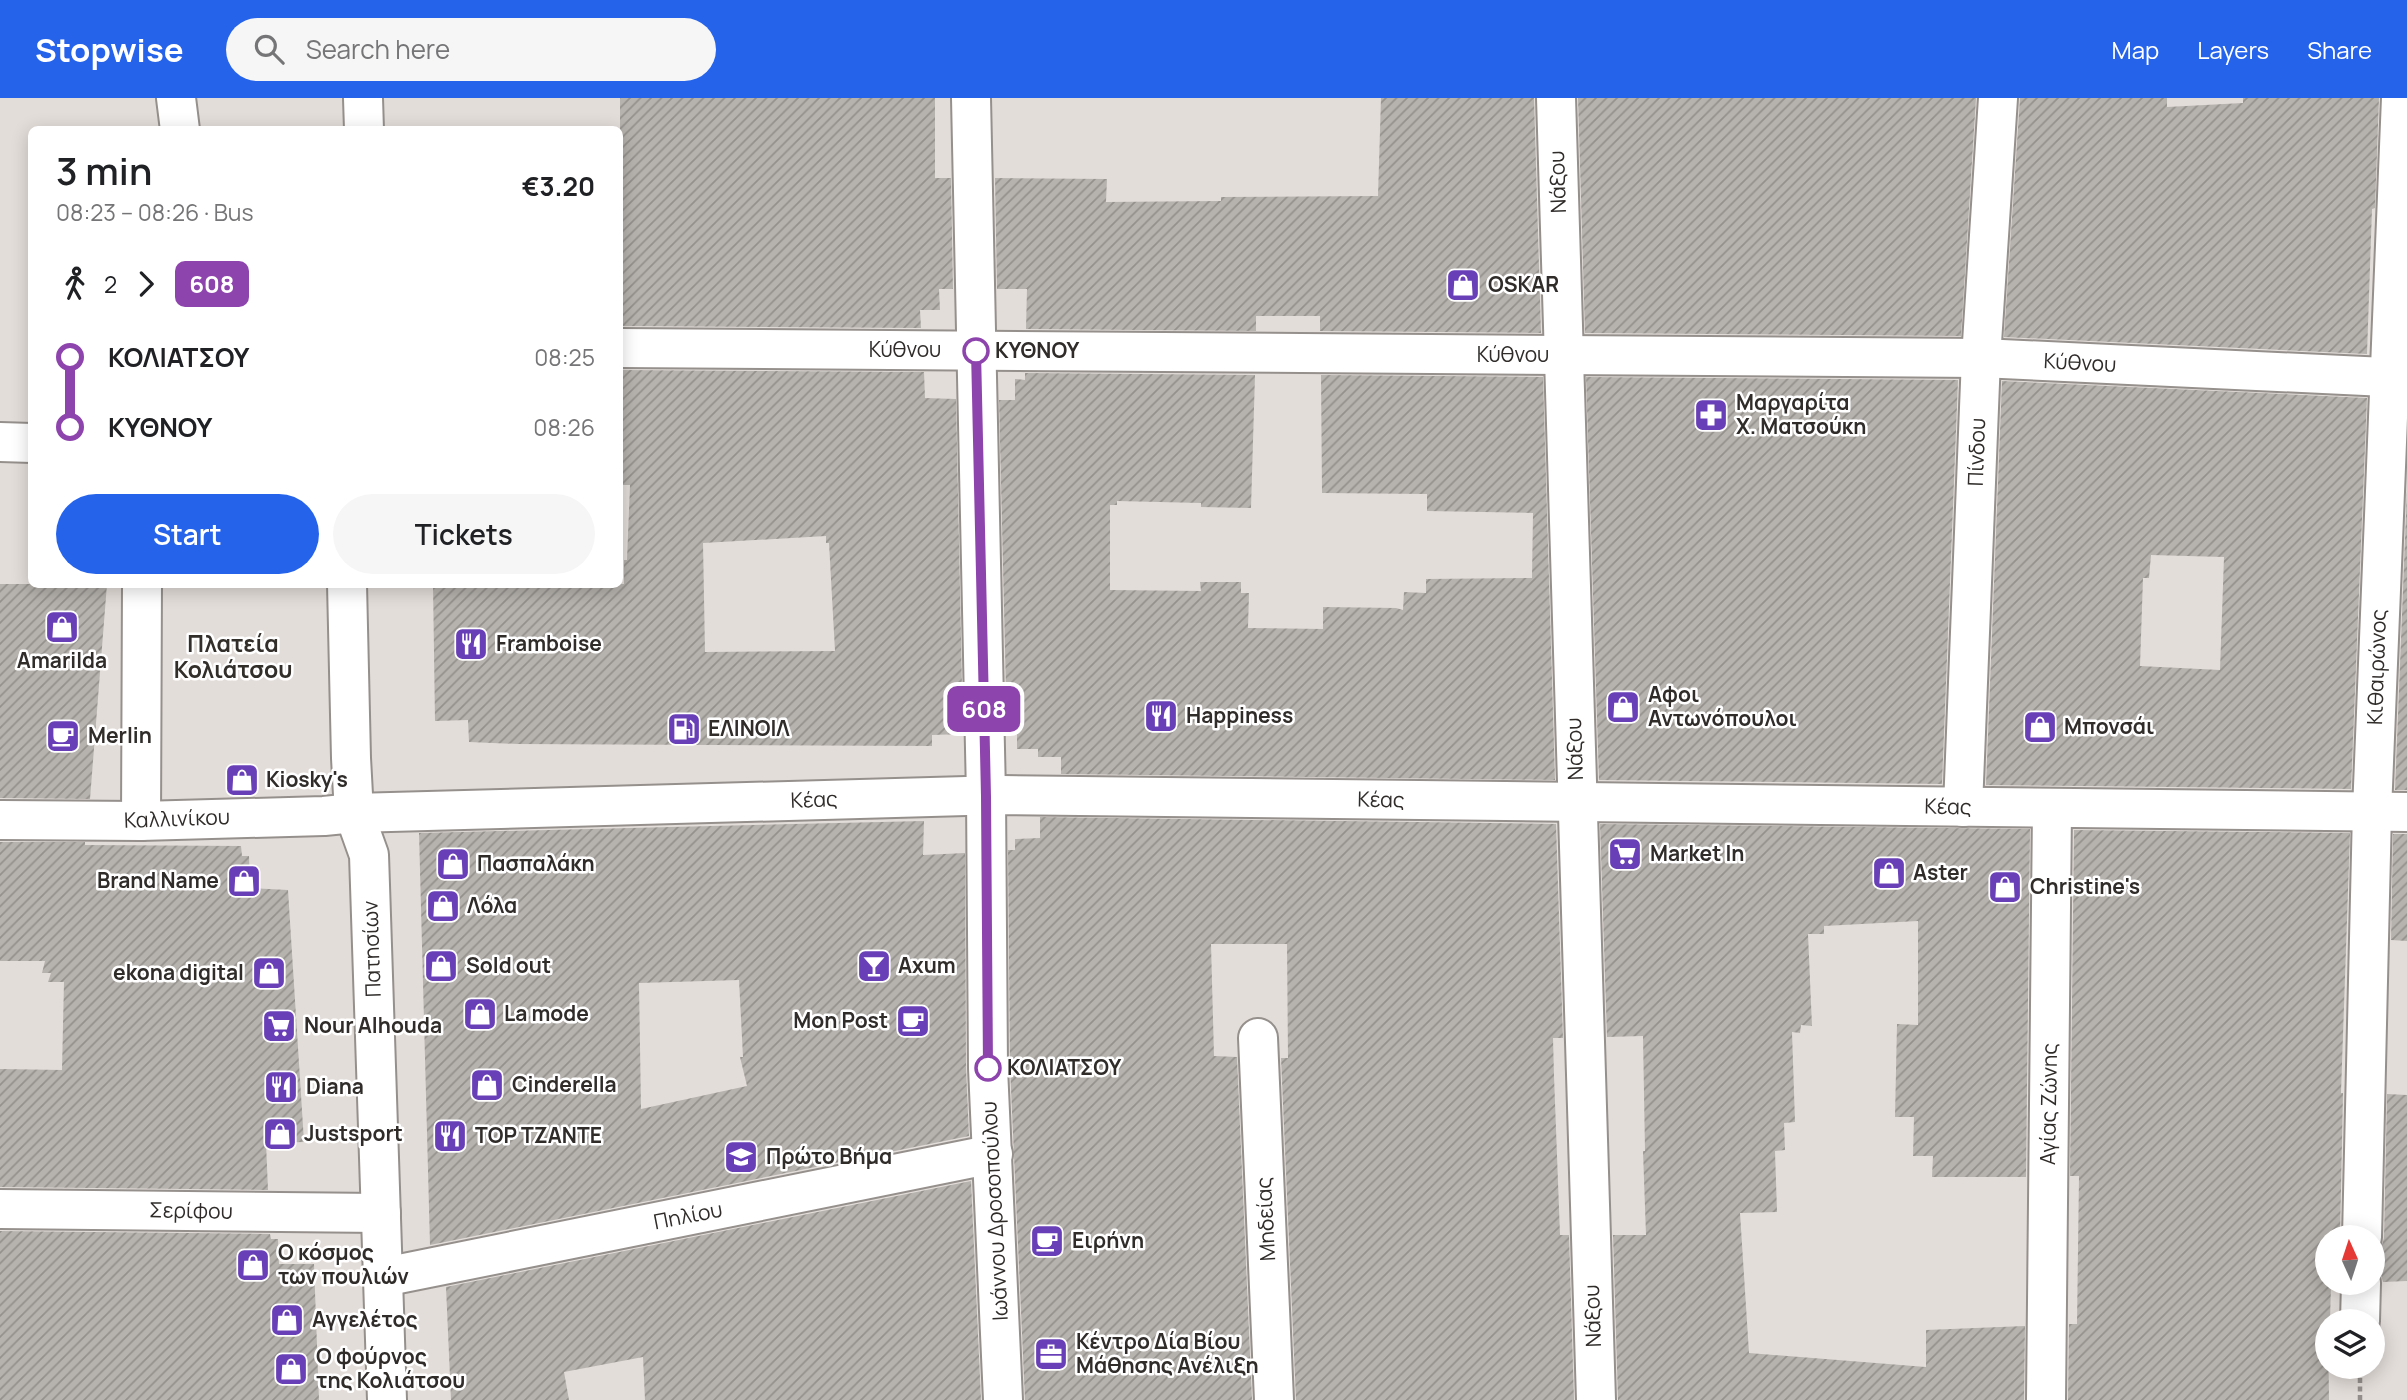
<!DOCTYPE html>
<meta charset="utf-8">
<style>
body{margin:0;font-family:Manrope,sans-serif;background:#f6f6f6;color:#202124;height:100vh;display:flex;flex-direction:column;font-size:26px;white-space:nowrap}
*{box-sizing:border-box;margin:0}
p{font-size:23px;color:#757577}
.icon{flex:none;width:38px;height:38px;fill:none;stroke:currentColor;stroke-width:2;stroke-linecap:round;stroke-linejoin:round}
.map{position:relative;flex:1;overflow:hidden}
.details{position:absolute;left:28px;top:28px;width:595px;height:462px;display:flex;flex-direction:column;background:#fff;border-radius:10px;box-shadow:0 4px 18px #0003}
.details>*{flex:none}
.badge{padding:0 14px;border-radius:10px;font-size:24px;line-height:46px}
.needle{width:46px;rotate:357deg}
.fabs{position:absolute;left:2315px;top:1127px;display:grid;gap:14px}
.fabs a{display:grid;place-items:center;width:70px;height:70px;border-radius:50%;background:#fff;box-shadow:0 4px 18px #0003;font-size:35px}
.map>.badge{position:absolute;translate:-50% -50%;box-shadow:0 0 0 4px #fff}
.legs{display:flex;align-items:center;gap:10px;height:77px;padding:0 28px;font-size:23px}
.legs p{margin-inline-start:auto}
.head{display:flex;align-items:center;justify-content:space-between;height:119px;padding:0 28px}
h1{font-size:38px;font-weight:600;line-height:52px}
.cta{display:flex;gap:14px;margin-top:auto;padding:14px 28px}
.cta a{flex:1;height:80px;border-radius:42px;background:#2563eb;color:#fff;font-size:28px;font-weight:600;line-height:80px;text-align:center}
.cta a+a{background:#f6f6f6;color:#202124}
ul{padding:0 28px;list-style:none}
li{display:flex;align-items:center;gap:24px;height:70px;font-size:26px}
li i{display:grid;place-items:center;width:10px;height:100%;margin:0 9px;background:currentColor}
li i::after{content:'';width:18px;height:18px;margin:-9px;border:5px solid;border-radius:50%;background:#fff}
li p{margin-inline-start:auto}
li:first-child i{background:linear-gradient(#0000 50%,currentColor 0)}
li:last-child i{background:linear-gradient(currentColor 50%,#0000 0)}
header{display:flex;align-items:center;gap:42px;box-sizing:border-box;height:98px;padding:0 35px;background:#2563eb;color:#fff}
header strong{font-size:33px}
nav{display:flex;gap:38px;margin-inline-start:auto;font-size:24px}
.search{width:490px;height:63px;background:#f6f6f6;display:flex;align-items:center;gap:18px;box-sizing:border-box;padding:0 24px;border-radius:38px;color:#757577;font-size:26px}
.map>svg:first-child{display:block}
.building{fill:url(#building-hatch);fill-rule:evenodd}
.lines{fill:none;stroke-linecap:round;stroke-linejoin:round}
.pedestrian-casing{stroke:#96908c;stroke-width:42}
.minor-casing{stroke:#96908c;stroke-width:42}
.tertiary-casing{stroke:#96908c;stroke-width:42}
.primary-casing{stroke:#96908c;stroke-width:42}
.path{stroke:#948f8c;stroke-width:4.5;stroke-dasharray:5 3.5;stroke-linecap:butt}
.pedestrian{stroke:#fff;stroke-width:38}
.minor{stroke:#fff;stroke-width:38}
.tertiary{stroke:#fff;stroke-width:38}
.primary{stroke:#fff;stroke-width:38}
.line-1-casing{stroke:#fff;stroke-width:16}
.line-1{stroke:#8e44ad;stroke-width:10}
.stop-1-dot{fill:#fff;stroke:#8e44ad;stroke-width:3.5}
.labels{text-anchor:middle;stroke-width:5;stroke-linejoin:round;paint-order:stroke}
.street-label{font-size:21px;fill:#2f2c2a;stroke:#fff}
.poi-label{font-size:21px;font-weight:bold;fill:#2f2c2a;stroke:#fff;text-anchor:start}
.stop-label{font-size:21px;font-weight:bold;fill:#2f2c2a;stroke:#fff;text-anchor:start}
.neighbourhood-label{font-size:23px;font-weight:bold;fill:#322e2a;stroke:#fff}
</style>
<header>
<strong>Stopwise</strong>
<div class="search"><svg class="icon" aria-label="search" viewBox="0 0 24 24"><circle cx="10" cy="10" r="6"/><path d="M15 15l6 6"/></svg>Search here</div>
<nav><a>Map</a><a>Layers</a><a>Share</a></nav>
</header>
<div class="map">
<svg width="2407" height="1302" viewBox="0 0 2407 1302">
<defs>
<pattern id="building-hatch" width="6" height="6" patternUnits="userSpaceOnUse" patternTransform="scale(1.75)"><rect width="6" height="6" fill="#b6b2ad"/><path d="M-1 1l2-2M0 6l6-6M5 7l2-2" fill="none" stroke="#94918d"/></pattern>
</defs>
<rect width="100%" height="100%" fill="#e3ddd9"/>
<!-- building -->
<g class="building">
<polygon points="620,0 935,0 935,80 951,80 953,191 939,191 940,212 920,212 921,230 620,228"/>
<polygon points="1381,0 1534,0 1541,235 1320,233 1320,218 1256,218 1256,233 1026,231 1027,191 997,191 995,80 1107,81 1106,104 1221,103 1221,99 1378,98"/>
<polygon points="1578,0 1976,0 1961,238 1585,235"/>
<polygon points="2020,0 2167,0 2167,9 2243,5 2243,0 2379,0 2375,110 2372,111 2367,256 2004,239"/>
<path d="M620,272L924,274L925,300L956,301L963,636L932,637V648L518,646L469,644L468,622L435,623L433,486H624V462H627L630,387H620ZM826,438V445H829L835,553L705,554L703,445Z"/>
<polygon points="1025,275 1255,277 1251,410 1201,409 1201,405 1117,403 1117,407 1110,407 1110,492 1201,493 1200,484 1241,484 1241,495 1249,495 1248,530 1323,531 1323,509 1396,510 1403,512 1404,494 1426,495 1426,481 1532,480 1533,415 1427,413 1427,396 1322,395 1321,277 1543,279 1555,682 1061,676 1061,659 1038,659 1038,651 1017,651 1017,635 1007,635 999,302 1015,302 1015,281 1025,282"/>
<polygon points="1586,279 1958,282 1942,686 1599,682"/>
<path d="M2002,283L2367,300L2351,691L1986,687ZM2151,457L2224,459L2220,572L2140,568L2143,480H2149Z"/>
<polygon points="2407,391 2407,692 2395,692"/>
<polygon points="0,486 107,486 90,701 0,700"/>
<polygon points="1040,719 1556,726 1563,940 1553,940 1554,978 1560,1137 1569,1137 1574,1302 1296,1302 1281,960 1288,960 1287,846 1211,846 1214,958 1237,959 1252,1302 1025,1302 1010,969 1008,752 1015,752 1015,741 1040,740"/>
<path d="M924,723L923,757L965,755L966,970L969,1038L430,1147L419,735ZM739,882L743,959H740L747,988L641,1011L639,885Z"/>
<polygon points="1600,726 2030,731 2026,1079 1932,1079 1933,1058 1913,1058 1914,1019 1895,1019 1897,926 1918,927 1918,823 1824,828 1824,836 1808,836 1812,928 1801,927 1800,935 1792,934 1795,1024 1784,1025 1785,1052 1775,1053 1777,1114 1740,1115 1749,1255 1926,1269 1926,1232 2025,1228 2024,1302 1618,1302 1613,1137 1646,1137 1643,1053 1645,1053 1643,938 1607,939"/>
<polygon points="2074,732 2350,735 2341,995 2343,995 2340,1139 2328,1139 2328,1185 2339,1185 2331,1187 2330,1223 2328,1223 2329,1302 2068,1302 2069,1226 2077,1226 2079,1078 2070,1078"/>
<polygon points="2393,736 2407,736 2407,843 2391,842"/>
<polygon points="0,744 85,744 85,747 241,748 242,758 249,758 250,790 288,792 304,1044 266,1045 268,1092 0,1089 0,971 62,972 64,884 48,884 51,875 42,875 45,863 0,863"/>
<polygon points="2387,996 2407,997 2407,1183 2383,1184 2380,1174 2373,1167 2373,1158 2381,1150 2384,1140"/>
<polygon points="971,1083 981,1302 645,1302 643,1259 564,1274 569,1302 451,1302 446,1189"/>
<polygon points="0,1133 270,1136 271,1141 278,1141 279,1166 314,1166 319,1302 0,1302"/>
</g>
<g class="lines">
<!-- pedestrian casing -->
<g class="pedestrian-casing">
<g id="pedestrian">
<polyline points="2362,1139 2372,713"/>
<polyline points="2360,1223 2361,1185"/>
</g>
</g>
<!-- minor casing -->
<g class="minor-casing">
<g id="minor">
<polyline points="176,0 180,32"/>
<polyline points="1556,0 1596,1302"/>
<polyline points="0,344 32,345"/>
<polyline points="1963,709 1981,260 1998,0"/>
<polyline points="2372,713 2401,0"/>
<polyline points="0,722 141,723 324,718 354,715"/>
<polyline points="141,723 142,486"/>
<polyline points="1258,940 1274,1302"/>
<polyline points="0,1111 381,1115"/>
<polyline points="384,1179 993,1056"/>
<polyline points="2046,1302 2052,710"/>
</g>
</g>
<!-- tertiary casing -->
<g class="tertiary-casing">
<g id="tertiary">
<polyline points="971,0 986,697 988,970 1003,1302"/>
<polyline points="620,250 1981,260 2407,280"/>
<polyline points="354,715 1002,697 2407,714"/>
</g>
</g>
<!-- primary casing -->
<g class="primary-casing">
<g id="primary">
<polyline points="363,0 364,32"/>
<polyline points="347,486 351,660 354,715 369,757 387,1302"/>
</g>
</g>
<!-- path -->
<polyline class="path" points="2360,1302 2360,1269"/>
<!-- pedestrian -->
<use href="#pedestrian" class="pedestrian"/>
<!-- minor -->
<use href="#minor" class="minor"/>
<!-- tertiary -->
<use href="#tertiary" class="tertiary"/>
<!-- primary -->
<use href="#primary" class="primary"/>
</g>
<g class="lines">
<!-- line-1 casing -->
<g class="line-1-casing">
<polyline id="line-1" points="976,253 986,698 988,970"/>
</g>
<!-- line-1 -->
<use href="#line-1" class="line-1"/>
</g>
<!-- icons -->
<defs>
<g id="shop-square" transform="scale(1.75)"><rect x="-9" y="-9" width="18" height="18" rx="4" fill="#693fb7" stroke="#fff"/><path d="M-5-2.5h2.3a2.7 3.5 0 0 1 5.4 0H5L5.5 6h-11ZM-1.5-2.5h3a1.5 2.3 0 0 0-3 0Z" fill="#fff"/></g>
<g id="pharmacy-square" transform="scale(1.75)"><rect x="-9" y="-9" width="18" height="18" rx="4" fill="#693fb7" stroke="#fff"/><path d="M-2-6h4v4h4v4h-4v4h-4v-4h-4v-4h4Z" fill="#fff"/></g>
<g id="restaurant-square" transform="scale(1.75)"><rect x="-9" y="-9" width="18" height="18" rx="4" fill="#693fb7" stroke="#fff"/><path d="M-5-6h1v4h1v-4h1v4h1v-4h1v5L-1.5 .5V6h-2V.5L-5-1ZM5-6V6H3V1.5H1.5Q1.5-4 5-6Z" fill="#fff"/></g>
<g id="fuel-square" transform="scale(1.75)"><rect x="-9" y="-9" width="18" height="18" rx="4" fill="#693fb7" stroke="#fff"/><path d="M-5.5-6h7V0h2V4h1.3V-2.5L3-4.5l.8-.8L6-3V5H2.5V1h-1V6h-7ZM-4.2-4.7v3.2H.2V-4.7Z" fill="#fff"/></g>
<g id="cafe-square" transform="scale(1.75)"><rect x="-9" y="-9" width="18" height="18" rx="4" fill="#693fb7" stroke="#fff"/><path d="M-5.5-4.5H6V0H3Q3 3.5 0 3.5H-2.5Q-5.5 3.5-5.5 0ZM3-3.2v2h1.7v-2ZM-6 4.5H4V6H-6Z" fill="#fff"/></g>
<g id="supermarket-square" transform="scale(1.75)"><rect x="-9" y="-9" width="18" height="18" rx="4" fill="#693fb7" stroke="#fff"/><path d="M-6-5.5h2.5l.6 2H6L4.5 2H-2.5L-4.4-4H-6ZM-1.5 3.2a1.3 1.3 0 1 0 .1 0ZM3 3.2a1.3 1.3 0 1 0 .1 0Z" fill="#fff"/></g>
<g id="bar-square" transform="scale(1.75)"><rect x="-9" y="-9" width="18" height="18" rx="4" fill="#693fb7" stroke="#fff"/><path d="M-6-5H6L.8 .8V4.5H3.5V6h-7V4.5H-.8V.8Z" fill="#fff"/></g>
<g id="school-square" transform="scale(1.75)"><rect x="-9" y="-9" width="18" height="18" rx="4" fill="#693fb7" stroke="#fff"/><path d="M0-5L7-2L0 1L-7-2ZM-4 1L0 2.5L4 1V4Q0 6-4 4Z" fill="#fff"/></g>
<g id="office-square" transform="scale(1.75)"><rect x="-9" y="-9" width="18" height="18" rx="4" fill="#693fb7" stroke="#fff"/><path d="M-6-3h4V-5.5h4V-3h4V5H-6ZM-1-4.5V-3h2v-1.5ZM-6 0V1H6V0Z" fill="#fff"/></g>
</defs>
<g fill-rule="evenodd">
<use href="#shop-square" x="1463" y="187"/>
<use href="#pharmacy-square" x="1711" y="317"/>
<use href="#shop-square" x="62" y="529"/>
<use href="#restaurant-square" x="471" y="546"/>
<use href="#shop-square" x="1623" y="609"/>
<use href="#restaurant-square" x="1161" y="618"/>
<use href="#shop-square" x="2040" y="629"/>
<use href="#fuel-square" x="684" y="631"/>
<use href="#cafe-square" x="63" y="638"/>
<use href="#shop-square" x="242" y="682"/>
<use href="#supermarket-square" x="1625" y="756"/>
<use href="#shop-square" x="453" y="766"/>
<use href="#shop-square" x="1889" y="775"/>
<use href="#shop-square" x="244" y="783"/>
<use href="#shop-square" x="2005" y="789"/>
<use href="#shop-square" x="443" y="808"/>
<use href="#shop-square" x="441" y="868"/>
<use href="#bar-square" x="874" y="868"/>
<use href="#shop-square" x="269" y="875"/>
<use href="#shop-square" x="480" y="916"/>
<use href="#cafe-square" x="913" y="923"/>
<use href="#supermarket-square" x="279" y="928"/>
<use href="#shop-square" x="487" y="987"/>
<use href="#restaurant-square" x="281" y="989"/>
<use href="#shop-square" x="280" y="1036"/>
<use href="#restaurant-square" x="450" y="1038"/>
<use href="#school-square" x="741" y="1059"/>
<use href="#cafe-square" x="1047" y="1143"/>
<use href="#shop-square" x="253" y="1167"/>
<use href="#shop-square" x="287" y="1222"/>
<use href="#office-square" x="1051" y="1256"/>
<use href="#shop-square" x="291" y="1271"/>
</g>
<!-- markers -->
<g class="stop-1-dot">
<circle cx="976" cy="253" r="12"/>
<circle cx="988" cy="970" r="12"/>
</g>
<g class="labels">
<!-- street labels -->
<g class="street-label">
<text transform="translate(1558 84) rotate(-92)" y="7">Νάξου</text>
<text x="905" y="259">Κύθνου</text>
<text x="1513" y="264">Κύθνου</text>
<text transform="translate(2080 265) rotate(3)" y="7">Κύθνου</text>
<text transform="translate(1977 354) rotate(-88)" y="7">Πίνδου</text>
<text transform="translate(2377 569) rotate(-88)" y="7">Κιθαιρώνος</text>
<text transform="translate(1575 651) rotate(-92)" y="7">Νάξου</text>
<text transform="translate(814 702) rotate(-2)" y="7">Κέας</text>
<text transform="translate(1381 702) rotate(1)" y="7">Κέας</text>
<text transform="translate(1948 709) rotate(1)" y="7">Κέας</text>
<text transform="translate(177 721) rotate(-2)" y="7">Καλλινίκου</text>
<text transform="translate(372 851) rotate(-92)" y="7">Πατησίων</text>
<text transform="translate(2049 1006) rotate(-89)" y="7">Αγίας Ζώνης</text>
<text transform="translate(191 1113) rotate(1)" y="7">Σερίφου</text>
<text transform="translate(995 1113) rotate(-93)" y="7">Ιωάννου Δροσοπούλου</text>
<text transform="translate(688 1118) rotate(-11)" y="7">Πηλίου</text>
<text transform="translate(1266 1121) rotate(-93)" y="7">Μηδείας</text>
<text transform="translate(1593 1218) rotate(-92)" y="7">Νάξου</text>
</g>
<!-- poi labels -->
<g class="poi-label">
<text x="1488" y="194">OSKAR</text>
<text x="1736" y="312">Μαργαρίτα<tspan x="1736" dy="24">Χ. Ματσούκη</tspan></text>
<text x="496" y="553">Framboise</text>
<text x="62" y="570" text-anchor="middle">Amarilda</text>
<text x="1648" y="604">Αφοι<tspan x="1648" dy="24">Αντωνόπουλοι</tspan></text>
<text x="1186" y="625">Happiness</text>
<text x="2064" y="636">Μπονσάι</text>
<text x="708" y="638">ΕΛΙΝΟΙΛ</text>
<text x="88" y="645">Merlin</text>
<text x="266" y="689">Kiosky's</text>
<text x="1650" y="763">Market In</text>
<text x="477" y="773">Πασπαλάκη</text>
<text x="1913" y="782">Aster</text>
<text x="219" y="790" text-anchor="end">Brand Name</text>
<text x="2030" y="796">Christine's</text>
<text x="467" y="815">Λόλα</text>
<text x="466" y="875">Sold out</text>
<text x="898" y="875">Axum</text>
<text x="244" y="882" text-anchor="end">ekona digital</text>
<text x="504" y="923">La mode</text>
<text x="888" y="930" text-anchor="end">Mon Post</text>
<text x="304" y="935">Nour Alhouda</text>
<text x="512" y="994">Cinderella</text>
<text x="306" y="996">Diana</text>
<text x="304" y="1043">Justsport</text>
<text x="475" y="1045">TOP TZANTE</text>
<text x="766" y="1066">Πρώτο Βήμα</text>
<text x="1072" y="1150">Ειρήνη</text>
<text x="278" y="1162">Ο κόσμος<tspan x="278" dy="24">των πουλιών</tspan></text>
<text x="312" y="1229">Αγγελέτος</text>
<text x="1076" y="1251">Κέντρο Δία Βίου<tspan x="1076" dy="24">Μάθησης Ανέλιξη</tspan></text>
<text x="316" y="1266">Ο φούρνος<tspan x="316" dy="24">της Κολιάτσου</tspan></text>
</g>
<!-- stop labels -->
<g class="stop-label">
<text x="995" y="260">ΚΥΘΝΟΥ</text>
<text x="1007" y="977">ΚΟΛΙΑΤΣΟΥ</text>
</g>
<!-- neighbourhood labels -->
<g class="neighbourhood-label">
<text x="233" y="554">Πλατεία<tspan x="233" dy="26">Κολιάτσου</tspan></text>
</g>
</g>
</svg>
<div class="fabs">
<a><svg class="needle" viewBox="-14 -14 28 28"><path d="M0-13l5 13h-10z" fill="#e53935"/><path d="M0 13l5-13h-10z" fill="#757577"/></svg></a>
<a><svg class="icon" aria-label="layers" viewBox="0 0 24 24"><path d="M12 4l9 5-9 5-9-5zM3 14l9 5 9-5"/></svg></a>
</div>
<b class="badge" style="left:984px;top:611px;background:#8e44ad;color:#fff">608</b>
<section class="details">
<div class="head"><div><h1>3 min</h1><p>08:23 – 08:26 · Bus</p></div><b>€3.20</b></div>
<div class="legs"><svg class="icon" aria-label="walk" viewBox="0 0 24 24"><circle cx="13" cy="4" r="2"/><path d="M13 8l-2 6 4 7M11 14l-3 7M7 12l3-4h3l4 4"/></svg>2<svg class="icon" aria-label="forward" viewBox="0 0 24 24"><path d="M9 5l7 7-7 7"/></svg><b class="badge" style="background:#8e44ad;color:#fff">608</b></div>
<ul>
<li><i style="color:#8e44ad"></i><b>ΚΟΛΙΑΤΣΟΥ</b><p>08:25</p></li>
<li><i style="color:#8e44ad"></i><b>ΚΥΘΝΟΥ</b><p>08:26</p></li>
</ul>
<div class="cta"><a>Start</a><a>Tickets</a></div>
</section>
</div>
